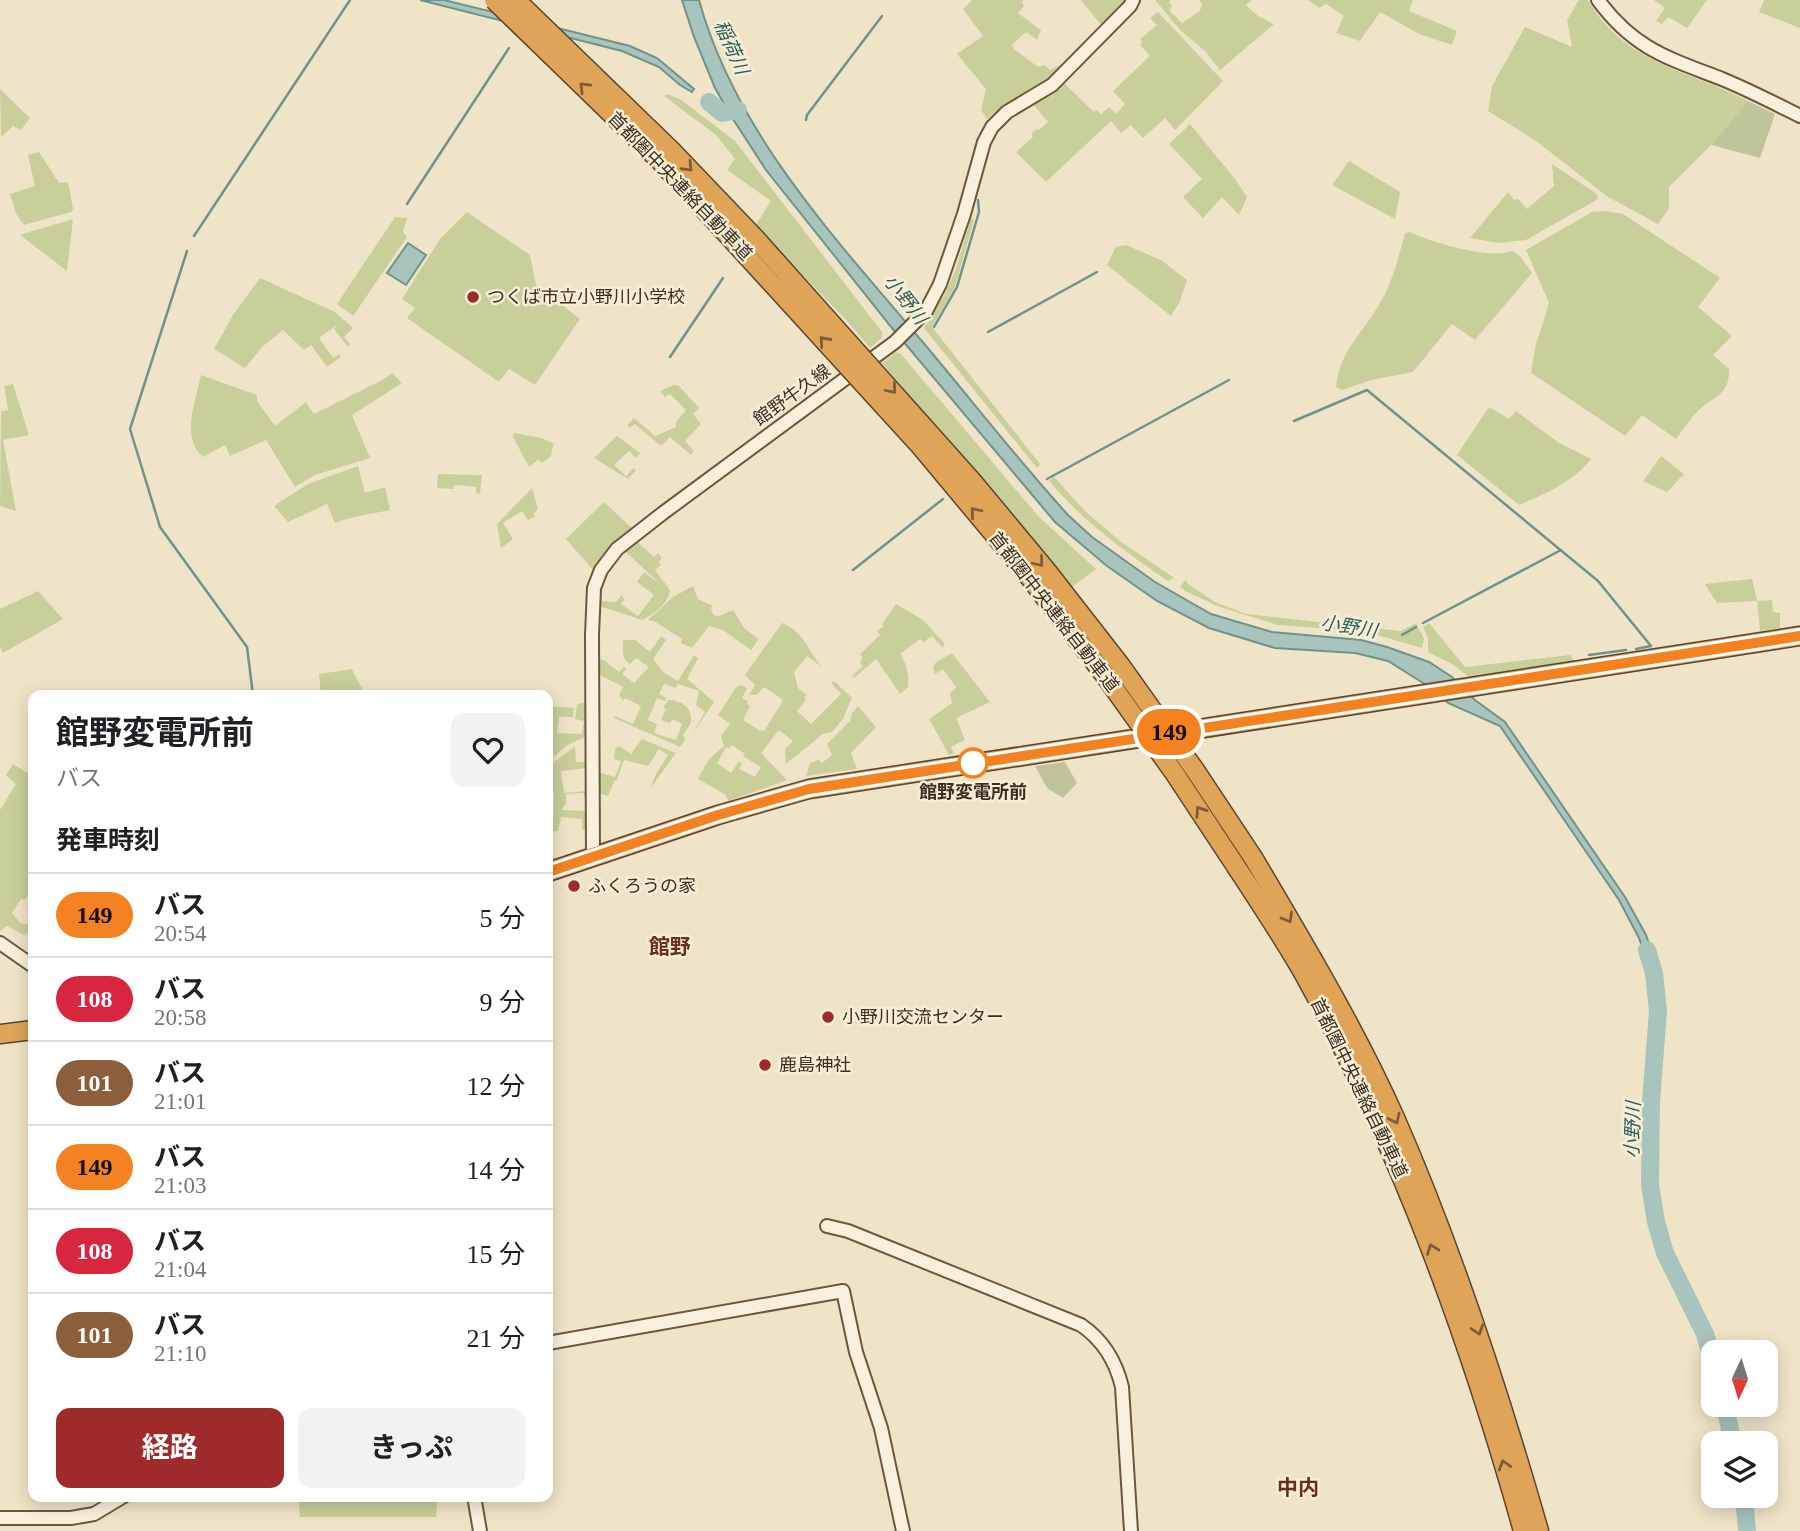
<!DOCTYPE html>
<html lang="ja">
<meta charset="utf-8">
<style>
body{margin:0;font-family:"Times New Roman","Noto Sans JP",serif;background:#f2f2f2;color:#202124;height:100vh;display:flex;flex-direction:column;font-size:26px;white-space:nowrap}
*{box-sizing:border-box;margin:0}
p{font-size:23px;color:#757577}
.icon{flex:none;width:38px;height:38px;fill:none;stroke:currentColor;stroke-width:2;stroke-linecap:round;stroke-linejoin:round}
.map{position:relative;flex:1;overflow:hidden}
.panel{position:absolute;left:28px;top:690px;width:525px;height:812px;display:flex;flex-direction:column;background:#fff;border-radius:14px;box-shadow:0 4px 18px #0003}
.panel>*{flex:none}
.badge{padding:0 14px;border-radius:23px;font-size:24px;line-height:46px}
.needle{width:46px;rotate:184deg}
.fabs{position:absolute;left:1701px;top:1340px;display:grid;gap:14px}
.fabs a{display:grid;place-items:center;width:77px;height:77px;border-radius:14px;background:#fff;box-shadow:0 4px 18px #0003;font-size:35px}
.map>.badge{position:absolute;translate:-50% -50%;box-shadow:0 0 0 4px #fff}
h2{padding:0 28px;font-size:26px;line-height:63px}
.round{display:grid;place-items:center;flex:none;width:74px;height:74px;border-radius:14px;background:#f2f2f2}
.headline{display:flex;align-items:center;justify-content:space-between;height:119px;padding:0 28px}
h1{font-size:33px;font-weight:700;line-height:52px}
.button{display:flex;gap:14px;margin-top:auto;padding:14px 28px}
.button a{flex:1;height:80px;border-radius:14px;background:#9e2a2b;color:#fff;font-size:28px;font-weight:700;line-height:80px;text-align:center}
.button a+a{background:#f2f2f2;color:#202124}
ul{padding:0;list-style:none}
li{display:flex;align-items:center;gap:21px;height:84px;padding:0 28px;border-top:2px solid #e0e0e0}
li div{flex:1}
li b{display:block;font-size:26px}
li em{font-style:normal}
li .badge{min-width:77px;font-weight:700;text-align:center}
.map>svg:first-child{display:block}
.green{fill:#c9cf9b;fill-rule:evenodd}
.cemetery{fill:#bfc49a}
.water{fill:#a9c4bc;stroke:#6f938a;stroke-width:2}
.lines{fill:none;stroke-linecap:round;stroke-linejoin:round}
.stream{stroke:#6f938a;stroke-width:2.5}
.river{stroke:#a9c4bc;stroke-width:18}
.secondary-casing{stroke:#6f573f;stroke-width:16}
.highway-casing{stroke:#5b4430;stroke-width:21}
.secondary{stroke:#faf1dc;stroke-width:12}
.highway{stroke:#e0a458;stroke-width:18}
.highway-bridge-casing{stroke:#5b4430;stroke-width:21;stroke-linecap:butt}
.highway-bridge{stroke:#e0a458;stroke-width:18}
.oneway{stroke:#7e5d36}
.line-casing{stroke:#fff;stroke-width:16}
.line{stroke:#f58220;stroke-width:10}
.poi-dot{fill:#9e2a2b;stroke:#f7eed8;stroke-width:2.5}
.stop-dot{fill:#fff;stroke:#f58220;stroke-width:3.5}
.labels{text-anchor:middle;stroke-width:5;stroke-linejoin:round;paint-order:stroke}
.street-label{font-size:18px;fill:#3d2e20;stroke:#f7eed8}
.poi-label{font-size:18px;fill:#3d2e20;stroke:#f7eed8;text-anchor:start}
.stop-label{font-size:18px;font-weight:bold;fill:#3d2e20;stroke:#f7eed8}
.water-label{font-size:19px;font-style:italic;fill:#2f5d5a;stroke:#f7eed8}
.quarter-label{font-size:21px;font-weight:bold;fill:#6b2e1e;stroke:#f7eed8}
</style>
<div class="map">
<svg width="1800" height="1531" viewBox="0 0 1800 1531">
<rect width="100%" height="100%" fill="#f0e4c8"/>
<!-- green -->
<g class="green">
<polygon points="972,0 1024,0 1022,1 1024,6 1018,13 1041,30 1037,40 1026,32 1012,45 1015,50 1038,67 1045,65 1050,70 1062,64 1042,85 1001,107 987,119 981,110 986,89 957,54 983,36 963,9"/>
<polygon points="1081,0 1129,0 1102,26"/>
<polygon points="1155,0 1171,0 1169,2 1172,6 1169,10 1182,23 1200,11 1202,4 1199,0 1252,0 1246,5 1258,16 1274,24 1220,70 1206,52 1180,30"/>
<polygon points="1308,0 1413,0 1409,11 1457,31 1452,45 1419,34 1380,12 1360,41 1336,33 1344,16 1326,4 1319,8"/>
<path d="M1579,0H1588C1626,65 1687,69 1748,101L1711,145L1669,187V208L1658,224L1608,197L1536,141L1488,111L1492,86L1525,27L1572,47L1567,20Z"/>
<polygon points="1654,0 1707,0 1687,28 1668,17 1662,24 1656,21 1665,8"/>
<polygon points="1764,0 1800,0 1800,28 1759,12"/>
<polygon points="1158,12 1223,81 1175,130 1165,118 1143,138 1131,125 1121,133 1111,121 1046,182 1016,152 1033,137 1031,133 1037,129 1039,130 1048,122 1033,104 1063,82 1094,112 1096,110 1101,114 1109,107 1116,114 1125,104 1113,91 1150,56 1140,45 1142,42 1140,39 1157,25 1150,18"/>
<polygon points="0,89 30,118 21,130 13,126 1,137"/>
<polygon points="667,94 680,99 735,141 882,332 882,338 870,348 847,321 755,226 771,201 727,170 735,159 716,135 664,96"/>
<polygon points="1190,124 1235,179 1247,197 1239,215 1222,197 1203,218 1183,197 1202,179 1169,144"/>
<polygon points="39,152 59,183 68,182 73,209 71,212 24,225 16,214 10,194 35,186 28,155"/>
<polygon points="1349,161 1400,192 1395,219 1332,185"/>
<polygon points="1552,164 1597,194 1598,199 1526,240 1499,243 1470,238 1508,192 1514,200 1518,199 1527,209 1554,186"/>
<path d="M1604,211L1623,214L1720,278L1698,307L1732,336L1713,355L1729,369C1730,396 1712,397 1697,412C1689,420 1683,430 1676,439L1642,415L1625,436L1531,373L1535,348L1549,303L1526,250L1592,212Z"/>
<polygon points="467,212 530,255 536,285 580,319 535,385 509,369 499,382 407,318 415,308 402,299 440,239"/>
<polygon points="395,217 407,218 403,232 407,237 353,316 337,304"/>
<polygon points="971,217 974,220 955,287 932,327 1040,464 1037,468 924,328 945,294 956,269"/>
<polygon points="73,219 67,271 20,235"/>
<path d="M1409,232C1433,242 1487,260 1513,251L1521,257L1532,273L1475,340L1452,324L1413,372L1371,380L1342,390L1336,387C1340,351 1361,335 1379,305C1393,281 1398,259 1405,233Z"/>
<polygon points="1126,245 1161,260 1187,280 1180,301 1171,316 1107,265 1116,247"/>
<polygon points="260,278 335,312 353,328 344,337 350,344 348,347 334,329 337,325 319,338 333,358 339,354 341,357 327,367 311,345 304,350 283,330 262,347 245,368 214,349 233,315"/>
<polygon points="896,352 901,354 1039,517 1096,569 1071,588 882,363"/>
<path d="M392,373L402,383L352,415L370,458L315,475L295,487L266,440L230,456L225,445L203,457C180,438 196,400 201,375L257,395V401L275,426L306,402L314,414L382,380Z"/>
<polygon points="13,384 29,435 3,440 16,511 0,506 1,411 8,410 4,386"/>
<polygon points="674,385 679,386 699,408 693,414 701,424 685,441 694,451 691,455 670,437 661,446 635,424 630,428 627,425 634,418 655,436 676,427 676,422 686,410 670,394 665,397 660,391"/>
<path d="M1489,407L1509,419L1516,411L1559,443L1591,459C1572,483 1546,493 1519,505L1457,455Z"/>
<polygon points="514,433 542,438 554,444 551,453 552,455 542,463 538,460 529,467 513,437"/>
<polygon points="617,436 640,453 636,458 629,451 614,465 626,476 634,468 636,470 628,479 594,458"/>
<polygon points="1661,456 1684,474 1667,492 1643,481"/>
<path d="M358,466L365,493L385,487L390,510C371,514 353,516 335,523L327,504L288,522L274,506L308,484Z"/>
<polygon points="438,474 482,475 480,494 476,493 476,487 454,485 454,489 437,488"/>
<path d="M1054,477L1086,512L1120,541L1174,578L1168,581C1123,550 1085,523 1049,481Z"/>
<polygon points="532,488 538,509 534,513 535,517 528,520 522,511 503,523 513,539 501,548 497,524"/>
<polygon points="604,502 633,529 605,553 594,571 566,539"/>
<path d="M636,541L654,557L658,553L662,558L659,562L661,565L655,570L670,590C668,604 655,613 643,620L599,606L601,590L602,601L616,602L622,595L624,600L621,604L638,616L654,595L637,582L644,572L660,584L625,551Z"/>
<polygon points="1752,579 1757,601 1772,600 1773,612 1780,613 1780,628 1760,631 1757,601 1717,603 1705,584"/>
<polygon points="1186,580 1188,584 1215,602 1246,614 1401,631 1416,623 1424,639 1422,648 1363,631 1278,625 1217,606 1185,591 1180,586"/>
<polygon points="693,586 698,599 713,606 711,609 714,615 719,616 733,610 745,629 759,639 751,650 723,630 709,626 692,648 681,643 682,639 654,621 648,620 673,597"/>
<polygon points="38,591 63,619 3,653 0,646 0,609"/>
<path d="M896,604L923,620L945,644L942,647L932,636L924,642L920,639L900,654C907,665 909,674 908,687L900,694L876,659L854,678L852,676L863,666L860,663L862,657L860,654L880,635L877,631L884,626L882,624Z"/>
<path d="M782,623C806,633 806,649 822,667L807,656L794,672L798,688L807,695L804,697L806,700L797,711L811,724L841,694L831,683L834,681L852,698L843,719L832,732L823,734L786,764L785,749L793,741L779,730L761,753L787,780L728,801L726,795L698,779L709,759L724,746L721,736L730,724L718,715L736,687L741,685L747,688L742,698L748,701L747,704L750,706L743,720L760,731L765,730L782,702V699L764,687L757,695H749L755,685L745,675ZM732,745L745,754L743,756L761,767L755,777L739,769L742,764L739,761L731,773L717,763L726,747L729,749Z"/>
<polygon points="1429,623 1465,667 1570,655 1574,661 1469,677 1452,664 1428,652 1428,638 1423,627"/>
<path d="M661,636L666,640L653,659L663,672L678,681L694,655L698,658L687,679L714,702L692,735L705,712L696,705L699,691L678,684L676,688L664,684L659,694L667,698L665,701L657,698L648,720L657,724L654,733L676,740L682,724L672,719L670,723L661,720L666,709L663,708L668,700C678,699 693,707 691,720C691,725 686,730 683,735L685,740L680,747L614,718L615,716L633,724L641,706L625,698L623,701L619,695L623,687L598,674L599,659L604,660L619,672L624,667L626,669L622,674L634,683L649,667L636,658L630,664C621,659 623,649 623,640H635L650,652Z"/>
<polygon points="952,653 990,702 956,718 965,740 951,747 954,753 949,755 929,719 952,703 950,693 956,687 943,669 935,674 933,667 936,662"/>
<polygon points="352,669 365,695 321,695 319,674"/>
<polygon points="581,703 587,703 587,736 568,745 548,761 548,706 574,708 573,717 559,717 557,733 582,734 584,721 575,719 577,705"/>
<polygon points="858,706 876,727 851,753 857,769 806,776 810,763 819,760 822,763 832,755 827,744 850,721 852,713"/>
<polygon points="642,739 676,753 650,789 656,774 668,755 659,749 648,766 624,760 617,780 615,780 608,796 598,793 598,772 615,777 621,761 614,759 615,749 619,746 630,753 630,755"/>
<polygon points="575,746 576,762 587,762 587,768 561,771 564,793 587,791 586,804 584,793 566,794 566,804 561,810 588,811 587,830 582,830 582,819 561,817 558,831 553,831 554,794 548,767"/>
<polygon points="13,764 33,777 33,889 25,900 21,899 12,913 20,923 33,926 32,930 24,935 7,926 0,931 0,810 16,784 6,775"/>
<polygon points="298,1496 438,1496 436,1517 300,1517"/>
</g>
<!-- cemetery -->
<g class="cemetery">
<polygon points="1748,101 1775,114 1760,158 1711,145"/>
<polygon points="1065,762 1077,783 1063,798 1047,788 1035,766"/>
</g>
<!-- water -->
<g class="water">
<polygon points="420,0 444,0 630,46 657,58 694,89 692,92 680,85 659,67 622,51"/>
<path d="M682,0H699C735,132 835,238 921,340C970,398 1017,459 1068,515L1092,537L1155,582L1211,614L1272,632L1361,640L1387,647L1429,662L1452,677L1475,700L1505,722L1625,897L1646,935L1659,973H1651L1639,938L1619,900L1500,726L1448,703L1423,683L1388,661L1355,653L1275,648L1209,628L1157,601L1107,566L1055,522L892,328L766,170L731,116L715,88L694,37Z"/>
<polygon points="408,243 426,255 406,285 387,273"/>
</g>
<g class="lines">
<!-- stream -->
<g class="stream">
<polyline points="806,120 807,115 882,16"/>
<polyline points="407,204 509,48"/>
<polyline points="194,236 350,0"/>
<polyline points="187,251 130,429 160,527 247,647 253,695"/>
<polyline points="934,327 957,287 979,212 978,200"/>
<polyline points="988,332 1097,272"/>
<polyline points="670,357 723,278"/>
<polyline points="1294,421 1367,390 1598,581 1651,646"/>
<polyline points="1047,479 1229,380"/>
<polyline points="853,570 943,499"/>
<polyline points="1423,623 1561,550"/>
<polyline points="1402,635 1416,627"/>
<polyline points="1636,649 1651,646"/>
<polyline points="1589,655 1626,650"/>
</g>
<!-- river -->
<g class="river">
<polyline points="709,102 722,113 738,110"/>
<polyline points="1647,950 1654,973 1658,1011 1651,1102 1650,1185 1656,1222 1665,1253 1705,1334 1713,1363"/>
<polyline points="1725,1405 1733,1444"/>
<polyline points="1744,1496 1747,1531"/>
</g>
<!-- secondary casing -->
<g class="secondary-casing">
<g id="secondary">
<path d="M1598,0C1634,49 1668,58 1722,79C1749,90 1774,103 1800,116"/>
<polyline points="593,857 592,635 594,588 601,570 617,549 663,513 895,342 926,311 940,284 964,214 984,142 992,127 1007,112 1052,85 1130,6 1133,0"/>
<polyline points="0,943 33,966"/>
<path d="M827,1226L848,1231L1081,1325C1103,1340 1116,1362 1122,1387L1131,1531"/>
<polyline points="548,1343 843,1291 856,1352 881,1428 903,1531"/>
<polyline points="474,1496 480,1531"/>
<polyline points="0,1518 71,1518 94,1514 124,1496"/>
</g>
</g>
<!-- highway casing -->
<g class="highway-casing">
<g id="highway">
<path d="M1254,859C1304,944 1356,1030 1396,1120C1454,1253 1499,1391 1539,1531"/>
<path d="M1237,868C1260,903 1284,939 1305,976C1401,1151 1469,1338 1523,1531"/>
<polyline points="548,872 718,815 809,789 1800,636"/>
<polyline points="0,1034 33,1030"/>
</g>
</g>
<!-- secondary -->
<use href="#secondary" class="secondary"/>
<!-- highway -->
<use href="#highway" class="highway"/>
<!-- highway-bridge casing -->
<g class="highway-bridge-casing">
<g id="highway-bridge">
<polyline points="494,0 660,161 921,447 1027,574 1103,673 1175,774 1237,868"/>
<polyline points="516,0 672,151 756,239 973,482 1047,571 1121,666 1195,770 1254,859"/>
</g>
</g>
<!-- highway-bridge -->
<use href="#highway-bridge" class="highway-bridge"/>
</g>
<!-- one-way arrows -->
<defs><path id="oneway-chevron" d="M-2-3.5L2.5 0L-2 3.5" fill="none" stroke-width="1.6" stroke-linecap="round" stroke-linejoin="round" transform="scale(1.75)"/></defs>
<g class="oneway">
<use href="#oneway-chevron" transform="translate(584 87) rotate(-135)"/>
<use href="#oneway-chevron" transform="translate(688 167) rotate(46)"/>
<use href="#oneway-chevron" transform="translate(824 341) rotate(-132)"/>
<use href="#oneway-chevron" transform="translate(892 389) rotate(49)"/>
<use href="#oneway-chevron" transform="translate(975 512) rotate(-130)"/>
<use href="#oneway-chevron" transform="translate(1039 562) rotate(50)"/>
<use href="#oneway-chevron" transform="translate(1200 811) rotate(-123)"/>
<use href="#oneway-chevron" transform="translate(1288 918) rotate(60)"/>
<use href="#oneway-chevron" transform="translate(1395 1119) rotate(65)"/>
<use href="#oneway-chevron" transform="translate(1432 1249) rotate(-111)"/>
<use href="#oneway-chevron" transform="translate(1478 1330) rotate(72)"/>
<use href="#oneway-chevron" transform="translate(1504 1465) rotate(-107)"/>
</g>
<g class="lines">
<!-- line casing -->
<g class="line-casing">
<polyline id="line" points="548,872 718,815 809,789 1800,636"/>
</g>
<!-- line -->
<use href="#line" class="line"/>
</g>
<!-- markers -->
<g class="poi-dot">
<circle cx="473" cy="297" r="7"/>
<circle cx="574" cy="886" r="7"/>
<circle cx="828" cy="1017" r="7"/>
<circle cx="765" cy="1065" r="7"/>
</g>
<circle class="stop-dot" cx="973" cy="763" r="14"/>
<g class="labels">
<!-- street labels -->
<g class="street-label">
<text transform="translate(680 186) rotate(46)" y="6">首都圏中央連絡自動車道</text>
<text transform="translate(792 395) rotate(-36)" y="6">館野牛久線</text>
<text transform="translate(1054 612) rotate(52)" y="6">首都圏中央連絡自動車道</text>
<text transform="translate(1359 1088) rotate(64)" y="6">首都圏中央連絡自動車道</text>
</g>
<!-- poi labels -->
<g class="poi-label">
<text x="487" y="303">つくば市立小野川小学校</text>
<text x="588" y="892">ふくろうの家</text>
<text x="842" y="1023">小野川交流センター</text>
<text x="779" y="1071">鹿島神社</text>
</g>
<!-- stop labels -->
<g class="stop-label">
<text x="973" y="798">館野変電所前</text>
</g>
<!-- water labels -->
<g class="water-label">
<text transform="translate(732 47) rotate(66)" y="7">稲荷川</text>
<text transform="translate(906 299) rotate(52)" y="7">小野川</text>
<text transform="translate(1349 626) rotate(9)" y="7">小野川</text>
<text transform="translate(1632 1130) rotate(-88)" y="7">小野川</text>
</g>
<!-- quarter labels -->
<g class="quarter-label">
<text x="670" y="954">館野</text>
<text x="1298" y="1495">中内</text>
</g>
</g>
</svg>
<div class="fabs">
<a><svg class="needle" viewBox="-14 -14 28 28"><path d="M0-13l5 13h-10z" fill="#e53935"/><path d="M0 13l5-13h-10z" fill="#757577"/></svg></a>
<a><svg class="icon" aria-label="layers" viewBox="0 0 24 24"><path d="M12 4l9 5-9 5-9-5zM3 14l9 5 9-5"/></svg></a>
</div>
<b class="badge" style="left:1169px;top:732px;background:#f58220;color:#111">149</b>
<section class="panel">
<div class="headline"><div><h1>館野変電所前</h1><p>バス</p></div><a class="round"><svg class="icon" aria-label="heart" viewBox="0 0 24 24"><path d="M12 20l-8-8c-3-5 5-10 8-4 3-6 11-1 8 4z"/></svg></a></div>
<h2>発車時刻</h2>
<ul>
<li><span class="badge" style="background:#f58220;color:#111">149</span><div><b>バス</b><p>20:54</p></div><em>5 分</em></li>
<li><span class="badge" style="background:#d7263d;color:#fff">108</span><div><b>バス</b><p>20:58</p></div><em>9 分</em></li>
<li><span class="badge" style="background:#8b5e3c;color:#fff">101</span><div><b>バス</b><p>21:01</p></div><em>12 分</em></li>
<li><span class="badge" style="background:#f58220;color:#111">149</span><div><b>バス</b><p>21:03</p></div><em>14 分</em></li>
<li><span class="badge" style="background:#d7263d;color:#fff">108</span><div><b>バス</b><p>21:04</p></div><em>15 分</em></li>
<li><span class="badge" style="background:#8b5e3c;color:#fff">101</span><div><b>バス</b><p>21:10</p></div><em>21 分</em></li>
</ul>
<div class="button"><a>経路</a><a>きっぷ</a></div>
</section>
</div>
